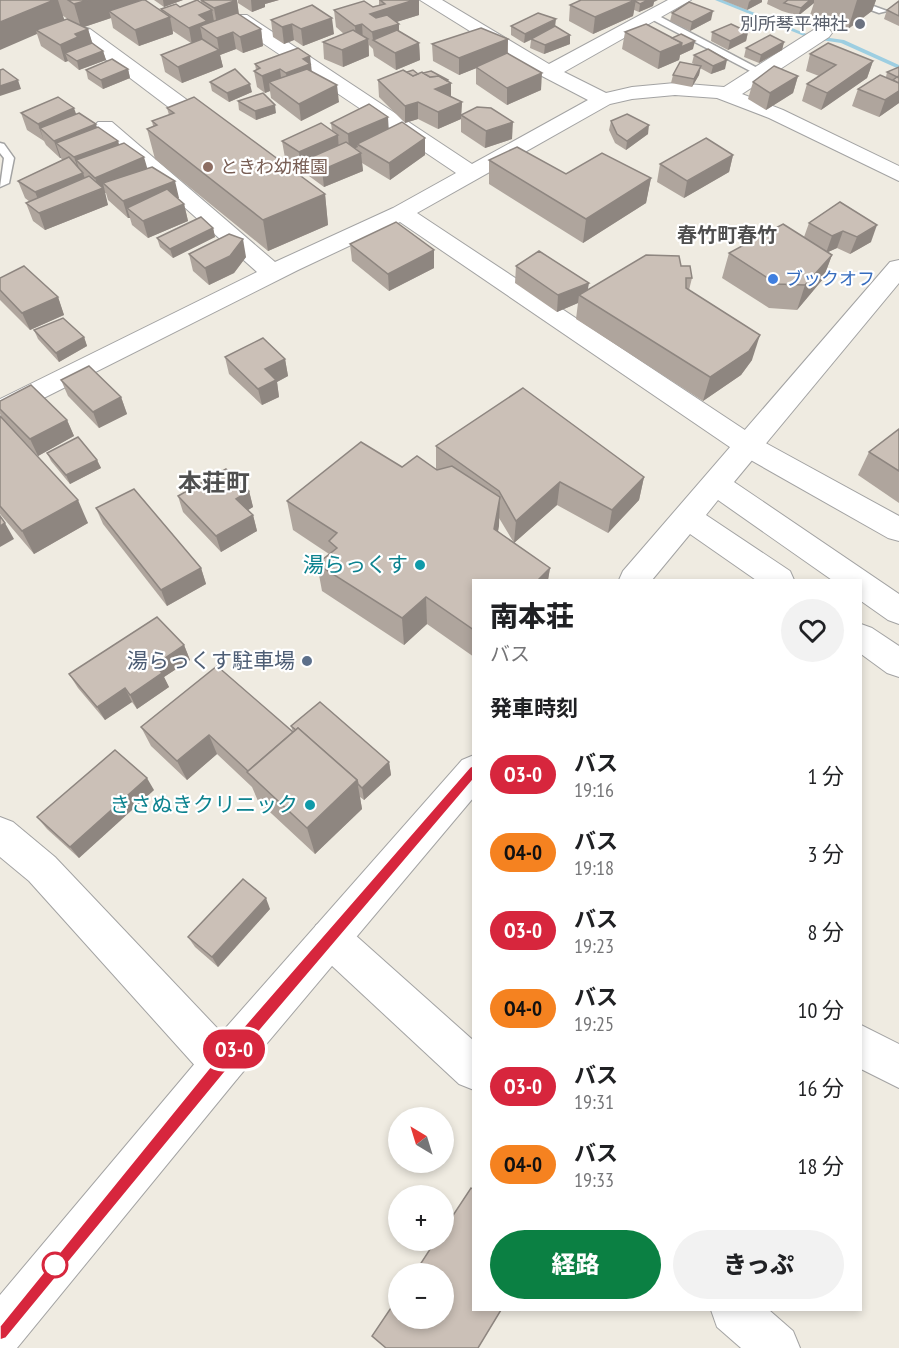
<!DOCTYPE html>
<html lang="ja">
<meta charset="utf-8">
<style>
body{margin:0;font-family:"PT Sans Narrow","Noto Sans JP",sans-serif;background:#f2f2f2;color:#202124;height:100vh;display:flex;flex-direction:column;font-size:22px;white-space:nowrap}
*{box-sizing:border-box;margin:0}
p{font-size:20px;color:#757577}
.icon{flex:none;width:33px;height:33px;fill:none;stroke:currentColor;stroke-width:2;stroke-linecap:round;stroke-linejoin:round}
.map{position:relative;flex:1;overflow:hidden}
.details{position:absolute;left:472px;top:579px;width:390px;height:732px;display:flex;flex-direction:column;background:#fff;border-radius:0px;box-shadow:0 3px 9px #0003}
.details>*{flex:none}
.badge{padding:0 12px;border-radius:20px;font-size:21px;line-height:39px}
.needle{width:39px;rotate:322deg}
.buttons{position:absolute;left:388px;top:1107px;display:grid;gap:12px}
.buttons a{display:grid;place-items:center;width:66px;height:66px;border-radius:50%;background:#fff;box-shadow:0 3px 9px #0003;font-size:30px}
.map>.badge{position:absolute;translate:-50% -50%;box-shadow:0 0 0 3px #fff}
h2{padding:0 18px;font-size:22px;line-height:54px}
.round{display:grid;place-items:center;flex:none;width:63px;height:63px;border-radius:32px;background:#f2f2f2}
.summary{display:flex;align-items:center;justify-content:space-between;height:102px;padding:0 18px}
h1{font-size:28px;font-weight:800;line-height:45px}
.primary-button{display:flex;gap:12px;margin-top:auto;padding:12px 18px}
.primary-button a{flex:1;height:69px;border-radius:36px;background:#0b8043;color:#fff;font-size:24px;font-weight:800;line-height:69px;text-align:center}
.primary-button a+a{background:#f2f2f2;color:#202124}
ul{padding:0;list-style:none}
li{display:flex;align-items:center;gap:18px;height:78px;padding:0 18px}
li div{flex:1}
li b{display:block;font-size:22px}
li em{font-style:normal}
li .badge{min-width:66px;font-weight:700;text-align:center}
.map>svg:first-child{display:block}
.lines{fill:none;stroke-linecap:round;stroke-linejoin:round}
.stream{fill:#9dcee1;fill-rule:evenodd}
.service-casing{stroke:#a3a3a3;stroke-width:3}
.minor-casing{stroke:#a3a3a3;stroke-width:2}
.tertiary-casing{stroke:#a3a3a3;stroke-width:2}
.service{fill:#fff;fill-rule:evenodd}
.minor{fill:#fff;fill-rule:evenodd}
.tertiary{fill:#fff;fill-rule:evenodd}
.wall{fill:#afa59d;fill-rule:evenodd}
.shaded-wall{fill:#8e8680}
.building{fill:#cbc0b7;stroke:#8e8680;stroke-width:1.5}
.line{fill:#d7263d;stroke:#fff;stroke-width:1.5}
.worship-dot{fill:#6b7280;stroke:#fff;stroke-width:2}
.education-dot{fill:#8d6e63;stroke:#fff;stroke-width:2}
.shop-dot{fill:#3f7fe0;stroke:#fff;stroke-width:2}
.culture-dot{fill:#0f9aa8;stroke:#fff;stroke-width:2}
.service-dot{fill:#5c6f8a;stroke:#fff;stroke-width:2}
.stop-dot{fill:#fff;stroke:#d7263d;stroke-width:3}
.labels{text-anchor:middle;stroke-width:4.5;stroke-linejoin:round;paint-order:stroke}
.far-worship-label{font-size:18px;fill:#5b616d;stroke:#fff;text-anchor:end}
.far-education-label{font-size:18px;fill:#785e54;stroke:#fff;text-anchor:start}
.far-shop-label{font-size:18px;fill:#366cbe;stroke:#fff;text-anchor:start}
.far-quarter-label{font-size:20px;font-weight:bold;fill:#4f4f4f;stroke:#fff}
.culture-label{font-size:21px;fill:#0d838f;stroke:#fff;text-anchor:end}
.service-label{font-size:21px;fill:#4e5e75;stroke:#fff;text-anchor:end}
.quarter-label{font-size:24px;font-weight:bold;fill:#4f4f4f;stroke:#fff}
</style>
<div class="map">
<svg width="899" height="1348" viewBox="0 0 899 1348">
<rect width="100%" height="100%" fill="#efebe1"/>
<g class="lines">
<!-- stream -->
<g class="stream">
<polygon points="715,0 723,0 809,35 804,36"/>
<polygon points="823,37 844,40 899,65 899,69 841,43 821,40 820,39"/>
</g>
<!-- service casing -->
<g class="service-casing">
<g id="service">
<polygon points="843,0 857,0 887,11 879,13"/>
<polygon points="651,15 657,15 765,72 756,74 651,19"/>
<polygon points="0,143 4,144 14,158 9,183 0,187 4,158 0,153"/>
</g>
</g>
<!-- minor casing -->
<g class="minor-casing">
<g id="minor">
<polygon points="420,0 442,0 549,64 668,0 691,0 564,72 606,93 632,87 675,83 724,87 815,29 829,29 832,33 829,37 742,94 783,110 899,166 899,181 769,118 717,98 675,95 632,99 610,104 417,213 760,440 899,516 899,541 888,538 740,454 400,222 298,270 0,420 0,399 257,272 98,130 94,126 98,122 112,122 275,262 393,208 456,173 233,23 231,19 233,15 247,15 472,164 588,100 542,76"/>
<polygon points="83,27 90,29 224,127 227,132 224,137 208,137 76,37 73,33"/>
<polygon points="0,817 13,822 55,857 237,1049 243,1064 237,1079 222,1085 207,1079 29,881 0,857"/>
<polygon points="330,919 344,925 474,1041 474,1090 459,1084 316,951 311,938 316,925"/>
<polygon points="861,1025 899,1044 899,1088 861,1069"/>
<polygon points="711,1310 769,1310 793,1331 800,1348 741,1348 717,1327"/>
</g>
</g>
<!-- tertiary casing -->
<g class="tertiary-casing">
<g id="tertiary">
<polygon points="899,260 899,283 734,482 899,594 899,624 888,620 861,601 861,580 832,580 718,500 706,515 790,571 794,580 756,580 690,534 652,580 619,580 623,571 890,262"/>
<polygon points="861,624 872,628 899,646 899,677 887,673 861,654"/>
<polygon points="474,755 474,797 237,1079 17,1348 0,1348 0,1295 207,1049 462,760"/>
</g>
</g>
<!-- service -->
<use href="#service" class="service"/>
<!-- minor -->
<use href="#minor" class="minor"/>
<!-- tertiary -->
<use href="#tertiary" class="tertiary"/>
</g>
<!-- wall -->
<g class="wall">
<path d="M0,0H139L161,11V9L201,3V0H237L239,15L261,29L263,46L243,53L236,49L220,55L223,67L182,83L165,72L161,55L191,43L173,31V34L139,46L113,28L111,18L84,27L88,29L92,43L103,51L106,60L79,70L68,61L65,62L41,46L37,34ZM62,15L69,20H64Z"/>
<polygon points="154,0 183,0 164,7"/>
<polygon points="238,0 279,0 265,4 265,7 252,12 238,3"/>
<polygon points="379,0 419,0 419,15 396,22 399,24 399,31 419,43 420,60 396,70 374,56 373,49 369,45 369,56 343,67 324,59 323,42 344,34 336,27 334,10 373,7 379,6"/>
<polygon points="581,0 654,2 653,6 639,12 634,10 633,16 593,34 569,21 570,5"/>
<polygon points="722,0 762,0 762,2 747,10"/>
<polygon points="768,0 876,0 872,11 848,29 810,15 814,3 798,16 782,11 767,4"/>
<polygon points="899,1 899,26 884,19 887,10"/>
<polygon points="312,5 334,34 303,46 294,40 284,44 273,37 271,20"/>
<polygon points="672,13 711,20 690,31 670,21"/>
<polygon points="511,26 555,27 570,35 570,44 544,54 530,48 531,40 524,43 511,35"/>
<polygon points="625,32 693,49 680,55 679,60 658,69 622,49"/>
<polygon points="712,32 748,32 746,41 728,50 711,41"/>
<polygon points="508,39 508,53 541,90 507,105 476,84 476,68 459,75 433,61 432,44"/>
<polygon points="784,42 782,50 759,63 744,57 746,48"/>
<polygon points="810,54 873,61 867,78 821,110 802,101 807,84 819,76 806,71"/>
<polygon points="694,55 725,69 711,74 700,68 699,75 692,87 671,83 673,75 696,65 692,63"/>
<polygon points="255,64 312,71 339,102 301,121 271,98 270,91 265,93 257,87 254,71 256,70"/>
<polygon points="899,67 899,103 879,117 852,106 858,89 886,77 887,72"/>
<polygon points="128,69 130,78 103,89 88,79 86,70"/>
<polygon points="407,72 418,74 448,81 451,97 462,102 461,115 512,139 485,148 461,132 461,119 438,129 418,119 405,123 379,97 378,80"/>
<polygon points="798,76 793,93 766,110 748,99 753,82"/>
<polygon points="210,82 252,92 229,102 212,91"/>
<polygon points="238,101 276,113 256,120 239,110"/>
<polygon points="167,108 325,194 328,225 268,251 155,159 147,129 153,126 152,121 169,115"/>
<polygon points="21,113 76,114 97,127 118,141 119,145 179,198 177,198 184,204 188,221 148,238 132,225 130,218 128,218 108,200 106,193 104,193 108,205 45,230 33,221 26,203 30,202 25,198 18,181 62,160 61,158 60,158 46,145 44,141 27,130"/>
<polygon points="388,117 388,129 425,138 425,155 390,180 362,163 363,171 324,187 309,176 307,166 301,169 285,158 282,141 332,131 331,123"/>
<polygon points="611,121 648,134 626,150 615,143 609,130"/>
<polygon points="733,155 729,172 684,198 657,182 660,164"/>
<polygon points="489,160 566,174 651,178 646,203 583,243 489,184"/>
<polygon points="840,202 871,242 850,254 837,248 828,252 832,255 823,279 797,310 769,308 722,278 729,253 804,237 809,223"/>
<polygon points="213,228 215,237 173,258 160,247 157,238"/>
<polygon points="350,244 434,250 434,268 389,291 352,261"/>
<polygon points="189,254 246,257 234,273 209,285 193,271"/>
<polygon points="516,266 588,290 681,266 692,278 689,290 752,360 741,375 703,401 576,319 578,303 557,312 515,283"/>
<polygon points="0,278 58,297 64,315 30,330 0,300"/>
<polygon points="34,330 84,337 87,346 59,362 38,339"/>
<polygon points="225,357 285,359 288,376 277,382 279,397 262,405 229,374"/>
<polygon points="61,380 121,397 127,414 99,428 68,396"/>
<polygon points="0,401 67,420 74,436 38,456 15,432 88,523 34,554 0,514 0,416 2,419 0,414"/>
<polygon points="899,429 899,503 858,475 869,452"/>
<path d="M436,446L644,477L639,500L608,533L557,505L514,543L550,568L548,580H474V657L427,624L404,645L322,591L317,564L329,554L293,530L287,501L402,467L436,469ZM499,518L514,543L498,531Z"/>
<polygon points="47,453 97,460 101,468 70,484 51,461"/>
<polygon points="249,491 253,507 248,510 253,515 257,531 221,552 183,512 178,496"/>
<polygon points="96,508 201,568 206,584 167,606 103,524"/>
<polygon points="184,645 190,660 164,677 169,687 137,709 132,702 105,720 78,688 69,674"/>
<polygon points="291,726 389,762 391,775 364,800 360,797 362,809 315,854 258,801 252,787 217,754 187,780 151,746 141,727 293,732"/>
<polygon points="154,790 79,858 47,829 37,817"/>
<polygon points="270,909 218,967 195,947 188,937"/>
</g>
<!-- shaded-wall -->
<g class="shaded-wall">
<polygon points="54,0 58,0 65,22 36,30 37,34 0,50 0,22"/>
<polygon points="88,0 139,0 142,9 109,11 111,18 81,28 74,4"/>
<polygon points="163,0 183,0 164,7"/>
<polygon points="237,0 239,16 217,25 214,8"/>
<polygon points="251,0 279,0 265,4 265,7 252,12"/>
<polygon points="414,0 419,0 419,15 371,30 370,14"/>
<polygon points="636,0 633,16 593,34 595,17"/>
<polygon points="648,0 658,0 654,2 653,6 639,12 640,4"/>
<polygon points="751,0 762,0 762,2 747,10 749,2"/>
<polygon points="808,0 814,0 814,3 798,16 801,8"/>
<polygon points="857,0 876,0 872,11 848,29"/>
<polygon points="212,10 215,27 200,26 203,41 192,45 189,28 199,15"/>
<polygon points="713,11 711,20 690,31 692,22"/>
<polygon points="170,17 173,34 139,46 135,30"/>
<polygon points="332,18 334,34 303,46 301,29"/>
<polygon points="556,19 555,27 524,43 525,34"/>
<polygon points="292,24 294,40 284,44 282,27"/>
<polygon points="362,24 363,41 356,43 355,26"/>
<polygon points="399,24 399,40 373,40 372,32"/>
<polygon points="88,29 93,45 65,53 68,61 65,62 60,45 75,34"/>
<polygon points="261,29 263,46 243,53 240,37"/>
<polygon points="233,32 236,49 220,55 223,67 182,83 178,67 219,50 217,38"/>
<polygon points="748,32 746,41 728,50 730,41"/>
<polygon points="570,35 570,44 544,54 545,45"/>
<polygon points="368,39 369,56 343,67 342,50"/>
<polygon points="508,39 507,56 459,75 459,58"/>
<polygon points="695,41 693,49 680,55 679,60 658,69 660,52 682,43"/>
<polygon points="784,42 782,50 759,63 761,55"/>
<polygon points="419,43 420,60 396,70 395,53"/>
<polygon points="103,51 106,60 79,70 77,61"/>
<polygon points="310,56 312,73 288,90 286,73 303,59"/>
<polygon points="727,60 725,69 711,74 713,66"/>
<polygon points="873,61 867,78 821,110 827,93"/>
<polygon points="701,66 699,75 692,87 694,79"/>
<polygon points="128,69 130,78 103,89 101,80"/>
<polygon points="280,69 282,86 269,82 270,91 265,93 262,76"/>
<polygon points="542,73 541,90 507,105 507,88"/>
<polygon points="798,76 793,93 766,110 770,93"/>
<polygon points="18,80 21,89 0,96 0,86"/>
<polygon points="451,83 451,100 430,85"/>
<polygon points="250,84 252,92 229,102 227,93"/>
<polygon points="337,85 339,102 301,121 299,104"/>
<polygon points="899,91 899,103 879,117 885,100"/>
<polygon points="418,102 418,119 405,123 405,106"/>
<polygon points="462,102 461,119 438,129 438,112"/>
<polygon points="275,105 276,113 256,120 255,111"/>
<polygon points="74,108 80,125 40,128 44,141 38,124"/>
<polygon points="388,117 389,134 357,144 358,147 349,151 348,134"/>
<polygon points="513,122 512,139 485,148 486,131"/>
<polygon points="96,124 101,142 56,143 61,158 60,158 54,141"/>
<polygon points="649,125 648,134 626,150 627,141"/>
<polygon points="338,135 339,152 307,159 307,166 301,169 299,152"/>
<polygon points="425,138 425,155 390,180 389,163"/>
<polygon points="118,141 122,158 76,160 81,174 83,173 89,190 42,209 35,192 80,174 74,157"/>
<polygon points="361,153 363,171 324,187 322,170"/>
<polygon points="733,155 729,172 684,198 687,181"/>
<polygon points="144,157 149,174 103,183 108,205 45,230 39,213 99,190 95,178"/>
<polygon points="651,178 646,203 583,243 586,219"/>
<polygon points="175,181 179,198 136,215 127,208 130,218 128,218 123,201"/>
<polygon points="325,194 328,225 268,251 263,220"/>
<polygon points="184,204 188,221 148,238 143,221"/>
<polygon points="877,225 871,242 850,254 857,237"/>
<polygon points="213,228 215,237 173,258 170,249"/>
<polygon points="843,231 837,248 826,253 832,236"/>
<polygon points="243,239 246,257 234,273 209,285 205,268"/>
<polygon points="434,250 434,268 389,291 388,274"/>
<polygon points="832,255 823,279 797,310 805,285"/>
<polygon points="589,283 586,300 579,295 578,303 557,312 558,295"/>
<polygon points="58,297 64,315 30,330 22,313"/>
<polygon points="760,335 752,360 741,375 703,401 710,377"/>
<polygon points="84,337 87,346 59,362 56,353"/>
<polygon points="285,359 288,376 277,382 279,397 262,405 258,389 265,369"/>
<polygon points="121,397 127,414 99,428 93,412"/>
<polygon points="67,420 74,436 38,456 30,439"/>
<polygon points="97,460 101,468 70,484 66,475"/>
<polygon points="644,477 639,500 608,533 612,510"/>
<polygon points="560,482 557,505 514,543 516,521"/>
<polygon points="249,491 253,507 240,515 236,499"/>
<polygon points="500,497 499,526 493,557 494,529"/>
<polygon points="78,500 88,523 34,554 22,531"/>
<polygon points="253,515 257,531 221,552 216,536"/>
<polygon points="5,523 14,539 0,547 0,526"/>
<polygon points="201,568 206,584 167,606 161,590"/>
<polygon points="550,568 548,580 538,580"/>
<polygon points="426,597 427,624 404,645 402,618"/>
<polygon points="184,645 190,660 164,677 169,687 137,709 130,695 155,665"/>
<polygon points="125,688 132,702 105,720 97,707"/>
<polygon points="209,735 217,754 187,780 177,761"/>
<polygon points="389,762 391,775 364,800 362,788"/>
<polygon points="147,778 154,790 79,858 70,847"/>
<polygon points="357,780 362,809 315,854 307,828"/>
<polygon points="266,898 270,909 218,967 212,957"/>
</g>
<!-- building -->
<g class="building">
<polygon points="0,0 54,0 0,22"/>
<polygon points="68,0 88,0 74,4"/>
<polygon points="142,0 145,0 170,17 135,30 109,11"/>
<polygon points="197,0 212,10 199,15 207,21 189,28 161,9 176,4 180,7"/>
<polygon points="201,0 237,0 214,8"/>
<polygon points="380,0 414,0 370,14 376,18 387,15 399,24 372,32 362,24 355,26 334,10 364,1 373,7 385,4"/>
<polygon points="581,0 635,0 595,17 570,5"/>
<polygon points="636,0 648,0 640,4 635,1"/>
<polygon points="788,0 810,0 801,8 784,3"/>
<polygon points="899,1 899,16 887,10"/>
<polygon points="689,2 713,11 692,22 672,13"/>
<polygon points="312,5 332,18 301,29 292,24 282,27 271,20"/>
<polygon points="237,13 261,29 240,37 233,32 217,38 200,26"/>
<polygon points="538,13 556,19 525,34 511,26"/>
<polygon points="67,19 88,29 75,34 78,37 60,45 36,30"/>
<polygon points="646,24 682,43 660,52 625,32"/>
<polygon points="731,24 748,32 730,41 712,32"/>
<polygon points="555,26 570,35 545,45 531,39"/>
<polygon points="481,28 508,39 459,58 432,44"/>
<polygon points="353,30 368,39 342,50 323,42"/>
<polygon points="397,30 419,43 395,53 373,40"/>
<polygon points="681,34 695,41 681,47 682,43 672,38"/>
<polygon points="770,35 784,42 761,55 746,48"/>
<polygon points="202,39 219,50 178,67 161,55"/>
<polygon points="92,43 103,51 77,61 65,53"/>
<polygon points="828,43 873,61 827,93 807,84 836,65 810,54"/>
<polygon points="298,48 310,56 303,59 310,64 286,73 280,69 262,76 254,71 260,68 255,64"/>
<polygon points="708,49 727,60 713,66 694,55"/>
<polygon points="507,53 542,73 507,88 476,67"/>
<polygon points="112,59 128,69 101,80 86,70"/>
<polygon points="680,62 701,66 694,79 673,75"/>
<polygon points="774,66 798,76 770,93 753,82"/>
<polygon points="899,67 899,76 897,77 887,72"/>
<polygon points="3,69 18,80 0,86 0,70"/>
<polygon points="235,69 250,84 227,93 210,82"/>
<polygon points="307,69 337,85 299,104 269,82"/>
<polygon points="403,70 413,76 422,72 430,77 439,76 451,83 435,89 462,102 438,112 418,102 405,106 378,80"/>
<polygon points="413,70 418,74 413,76 407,72"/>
<polygon points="431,71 448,80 447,81 439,76 430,77 423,73"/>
<polygon points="880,75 899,83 899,91 885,100 858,89"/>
<polygon points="897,77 899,78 899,83 893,80"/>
<polygon points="263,93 275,105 255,111 238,101"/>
<polygon points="58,97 74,108 38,124 21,113"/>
<polygon points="194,97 325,194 263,220 147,129 157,125 152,121 174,113 167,108"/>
<polygon points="369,104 388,117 348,134 331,123"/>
<polygon points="477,107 491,108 513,122 486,131 461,115"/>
<polygon points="79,113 96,124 54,141 40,128"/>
<polygon points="627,114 649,125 627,141 617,134 611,121"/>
<polygon points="402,122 425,138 389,163 357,144"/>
<polygon points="321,123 338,135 299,152 282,141"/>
<polygon points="98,127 118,141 74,157 56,143"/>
<polygon points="706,138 733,155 687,181 660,164"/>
<polygon points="346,142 361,153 322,170 307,159"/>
<polygon points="124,143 144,157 95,178 76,160"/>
<polygon points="517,147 566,174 602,153 651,178 586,219 489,160"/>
<polygon points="69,157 83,173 35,192 18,181"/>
<polygon points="152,167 175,181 123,201 103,183"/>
<polygon points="89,176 103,188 39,213 26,203"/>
<polygon points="167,189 184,204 143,221 127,208"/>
<polygon points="840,202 877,225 857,237 843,231 832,236 809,223"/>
<polygon points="201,217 213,228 170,249 157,238"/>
<polygon points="396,222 434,250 388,274 350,244"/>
<polygon points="783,224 832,255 805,285 777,284 729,253"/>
<polygon points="229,234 243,239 230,256 205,268 189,254"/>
<polygon points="539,251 589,283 558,295 516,266"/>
<polygon points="646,255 679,256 681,266 690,266 692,278 686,278 686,288 760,335 749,351 710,377 579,295"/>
<polygon points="24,266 58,297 22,313 0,290 0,278"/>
<polygon points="63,318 84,337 56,353 34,330"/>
<polygon points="263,338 285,359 265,369 276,380 258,389 225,357"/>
<polygon points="89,366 121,397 93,412 61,380"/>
<polygon points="31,385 67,420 30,439 0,409 0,401"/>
<polygon points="523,388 644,477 612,510 560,482 516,521 499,491 436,446"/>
<polygon points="0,416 78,500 22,531 0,506"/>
<polygon points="899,429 899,471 869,452"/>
<polygon points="78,437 97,460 66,475 47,453"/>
<polygon points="361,442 402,467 417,456 437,470 452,466 500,497 494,529 550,568 538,580 474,580 474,630 426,597 402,618 317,564 337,548 329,541 337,533 287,501"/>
<polygon points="226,469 249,491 236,499 253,515 216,536 178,496"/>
<polygon points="134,489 201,568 161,590 96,508"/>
<polygon points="0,516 5,523 0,526"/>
<polygon points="157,617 184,645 155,665 162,673 130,695 125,688 97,707 69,674"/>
<polygon points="217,666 293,732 248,771 209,735 177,761 141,727"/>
<polygon points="320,702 389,762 362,788 358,784 357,780 298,728 296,730 291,726"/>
<polygon points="298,728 357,780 307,828 247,772"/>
<polygon points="115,750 147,778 70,847 37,817"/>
<polygon points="243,879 266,898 212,957 188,937"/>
<polygon points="471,1188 474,1190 474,1310 501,1310 478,1348 386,1348 372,1336 399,1296 399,1318 444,1318 444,1274 414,1274 436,1240 444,1240 444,1229"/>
</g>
<!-- line -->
<polygon class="line" points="474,765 480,771 478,774 239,1055 6,1338 0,1340 0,1326 228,1045 470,767"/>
<!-- markers -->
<circle class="worship-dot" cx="860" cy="24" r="6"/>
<circle class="education-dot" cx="208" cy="167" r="6"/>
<circle class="shop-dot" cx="773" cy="279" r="6"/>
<g class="culture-dot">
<circle cx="420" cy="565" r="6"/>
<circle cx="310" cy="805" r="6"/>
</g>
<circle class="service-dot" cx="307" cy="661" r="6"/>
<circle class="stop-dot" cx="55" cy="1265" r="12"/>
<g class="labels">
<!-- far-worship labels -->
<g class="far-worship-label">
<text x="848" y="30">別所琴平神社</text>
</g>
<!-- far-education labels -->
<g class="far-education-label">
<text x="220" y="173">ときわ幼稚園</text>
</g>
<!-- far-shop labels -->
<g class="far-shop-label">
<text x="785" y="285">ブックオフ</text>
</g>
<!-- far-quarter labels -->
<g class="far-quarter-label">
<text x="727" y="242">春竹町春竹</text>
</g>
<!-- culture labels -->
<g class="culture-label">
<text x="408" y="572">湯らっくす</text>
<text x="298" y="812">きさぬきクリニック</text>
</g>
<!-- service labels -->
<g class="service-label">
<text x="295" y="668">湯らっくす駐車場</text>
</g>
<!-- quarter labels -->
<g class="quarter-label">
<text x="214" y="491">本荘町</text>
</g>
</g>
</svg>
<div class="buttons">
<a><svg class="needle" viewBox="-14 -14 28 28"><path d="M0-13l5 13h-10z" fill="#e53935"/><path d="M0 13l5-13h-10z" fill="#757577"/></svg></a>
<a>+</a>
<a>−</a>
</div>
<b class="badge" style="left:234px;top:1049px;background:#d7263d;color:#fff">O3-0</b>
<section class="details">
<div class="summary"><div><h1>南本荘</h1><p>バス</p></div><a class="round"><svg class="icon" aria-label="heart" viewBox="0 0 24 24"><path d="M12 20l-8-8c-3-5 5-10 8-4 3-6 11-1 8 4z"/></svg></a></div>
<h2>発車時刻</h2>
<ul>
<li><span class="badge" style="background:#d7263d;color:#fff">O3-0</span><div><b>バス</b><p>19:16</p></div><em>1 分</em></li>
<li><span class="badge" style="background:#f58220;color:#111">O4-0</span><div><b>バス</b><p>19:18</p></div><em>3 分</em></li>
<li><span class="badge" style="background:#d7263d;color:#fff">O3-0</span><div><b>バス</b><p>19:23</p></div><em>8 分</em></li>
<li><span class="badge" style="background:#f58220;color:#111">O4-0</span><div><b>バス</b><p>19:25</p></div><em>10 分</em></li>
<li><span class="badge" style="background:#d7263d;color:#fff">O3-0</span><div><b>バス</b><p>19:31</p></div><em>16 分</em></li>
<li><span class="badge" style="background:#f58220;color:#111">O4-0</span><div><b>バス</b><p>19:33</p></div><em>18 分</em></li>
</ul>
<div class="primary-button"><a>経路</a><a>きっぷ</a></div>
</section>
</div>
